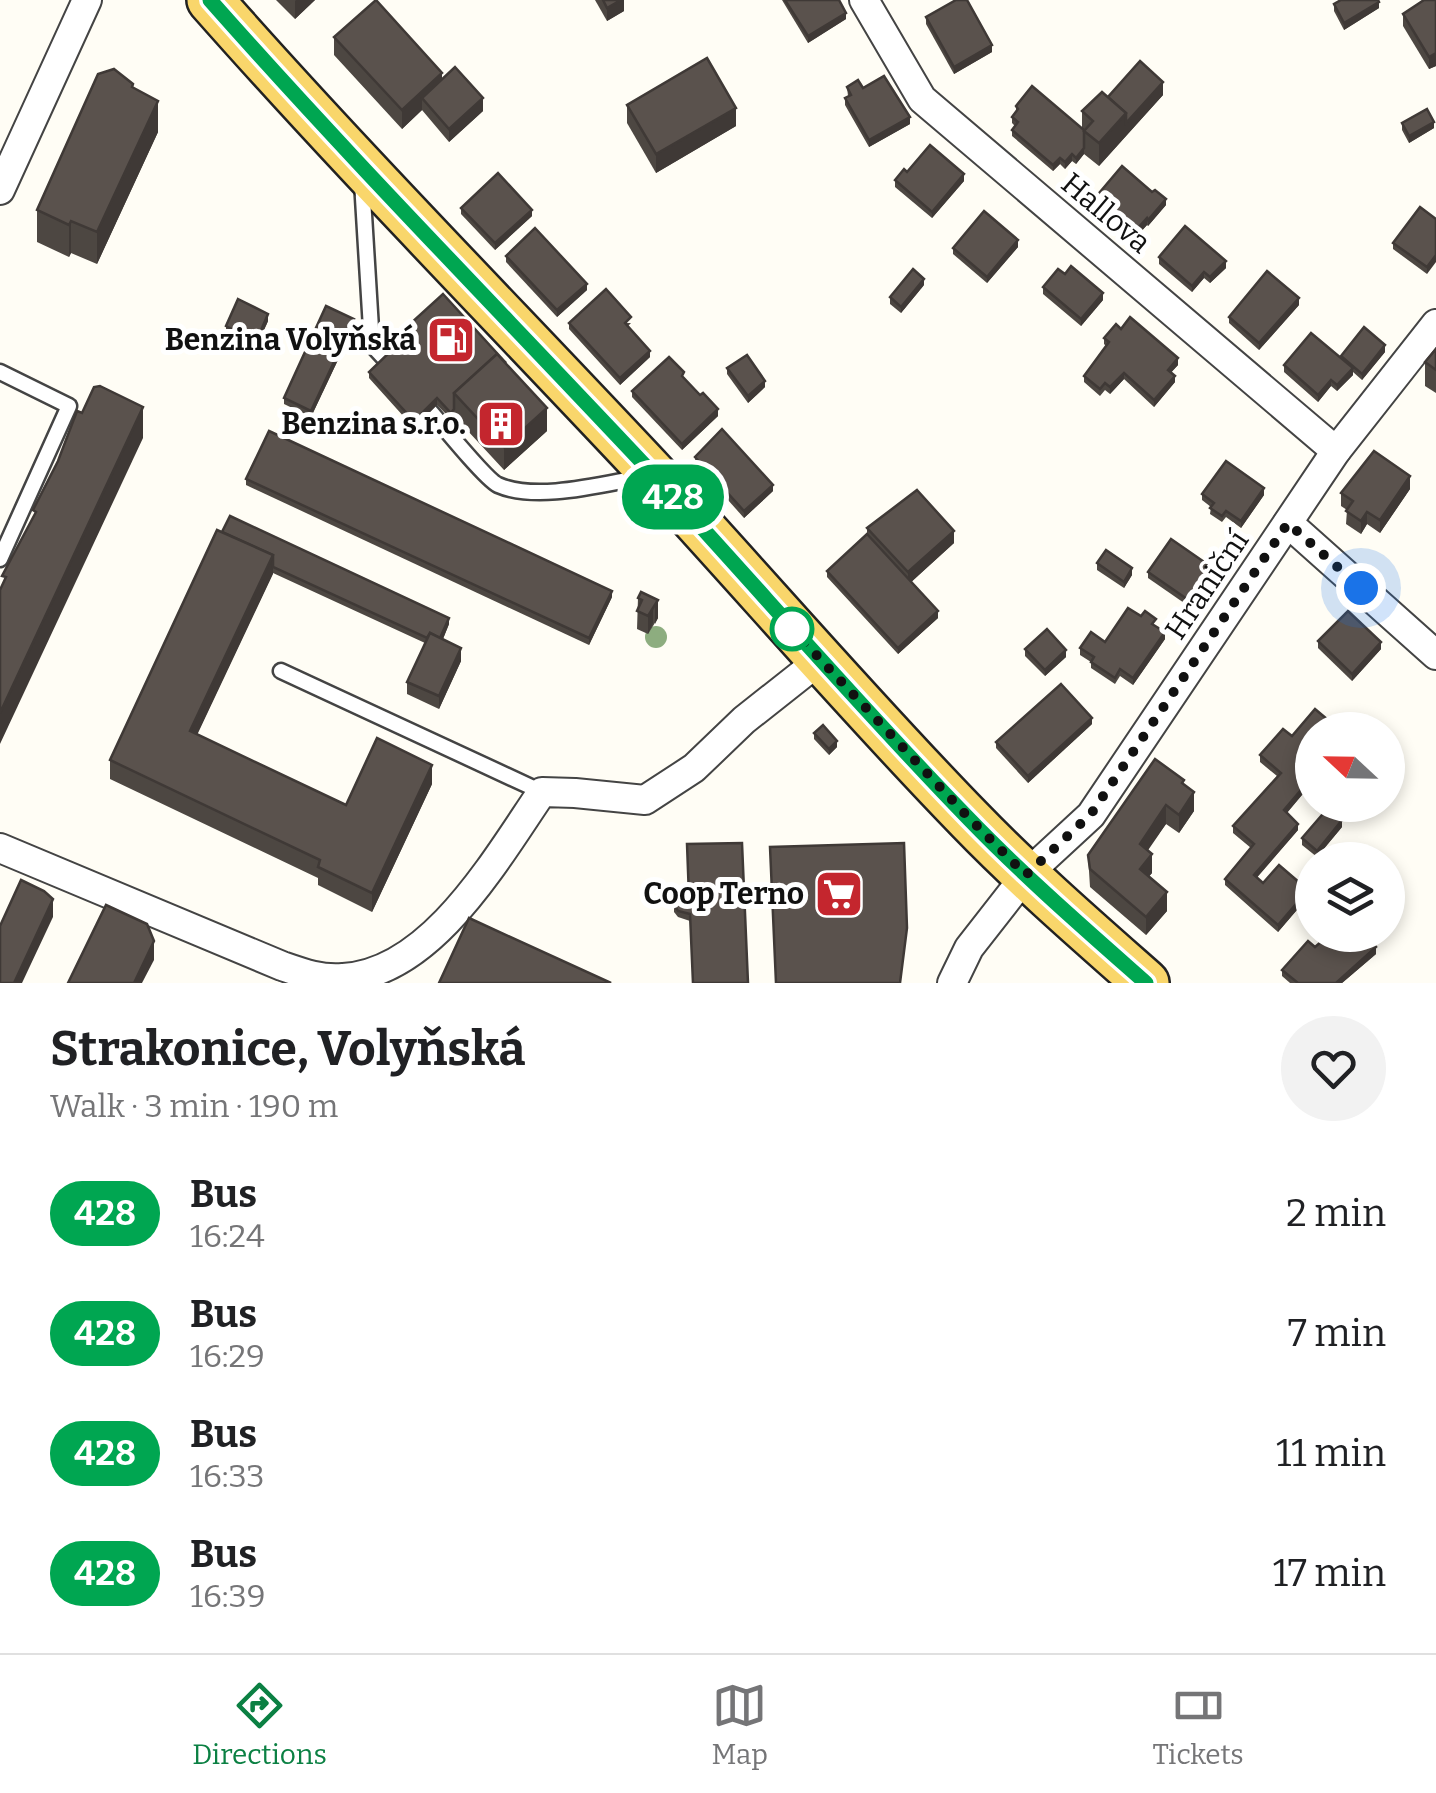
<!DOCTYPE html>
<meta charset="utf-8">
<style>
body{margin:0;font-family:Bitter,serif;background:#f2f2f2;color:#202124;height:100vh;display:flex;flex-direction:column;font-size:38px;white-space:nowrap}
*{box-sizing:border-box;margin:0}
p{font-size:32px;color:#757577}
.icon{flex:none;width:55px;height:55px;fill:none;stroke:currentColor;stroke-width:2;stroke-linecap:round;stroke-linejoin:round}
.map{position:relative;height:983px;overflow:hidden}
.drawer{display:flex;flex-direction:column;background:#fff;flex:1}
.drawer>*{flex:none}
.badge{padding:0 20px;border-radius:32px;font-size:35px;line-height:65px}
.needle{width:65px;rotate:292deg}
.tools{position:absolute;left:1295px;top:712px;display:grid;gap:20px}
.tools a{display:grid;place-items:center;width:110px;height:110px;border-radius:50%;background:#fff;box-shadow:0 5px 15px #0003;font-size:50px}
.you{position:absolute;width:50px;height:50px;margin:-25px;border:8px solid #fff;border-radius:50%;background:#1a73e8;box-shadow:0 0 0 15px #1a73e833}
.map>.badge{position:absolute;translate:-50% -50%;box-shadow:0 0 0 5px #fff}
.round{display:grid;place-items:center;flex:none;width:105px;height:105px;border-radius:52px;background:#f2f2f2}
.head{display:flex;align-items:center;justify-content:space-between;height:170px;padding:0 50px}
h1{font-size:48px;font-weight:700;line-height:75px}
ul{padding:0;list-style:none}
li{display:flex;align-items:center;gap:30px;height:120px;padding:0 50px}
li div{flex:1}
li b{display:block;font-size:38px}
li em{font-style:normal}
li .badge{min-width:110px;font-weight:700;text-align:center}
.dock{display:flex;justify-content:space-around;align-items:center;height:140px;border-top:2px solid #e0e0e0;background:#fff;font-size:28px;color:#757577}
.dock a{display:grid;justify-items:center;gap:5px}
.dock .active{color:#0b8043}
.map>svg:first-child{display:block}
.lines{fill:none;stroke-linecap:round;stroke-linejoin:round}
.service-casing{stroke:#444;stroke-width:19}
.minor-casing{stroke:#444;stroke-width:32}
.primary-casing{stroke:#222;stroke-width:50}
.service{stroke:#fff;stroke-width:14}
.minor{stroke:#fff;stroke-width:28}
.primary{stroke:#f9d66b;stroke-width:45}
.tree{fill:#8dad7f}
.wall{fill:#4d4742}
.shaded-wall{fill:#3f3936}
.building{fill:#5a524d;stroke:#3f3936;stroke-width:2.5}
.line-casing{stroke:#fff;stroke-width:22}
.line{stroke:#00a651;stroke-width:15}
.walk{stroke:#111;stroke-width:10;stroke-dasharray:0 18}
.stop-dot{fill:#fff;stroke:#00a651;stroke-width:5}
.labels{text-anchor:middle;stroke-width:10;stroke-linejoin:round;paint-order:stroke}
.street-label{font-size:30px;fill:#111;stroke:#fff}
.poi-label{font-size:30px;font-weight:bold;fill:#111;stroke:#fff;text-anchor:end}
</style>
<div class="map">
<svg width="1436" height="983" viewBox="0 0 1436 983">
<rect width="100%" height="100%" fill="#fffdf5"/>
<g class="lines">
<!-- service casing -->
<g class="service-casing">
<g id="service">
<polyline points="362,182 372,345 396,371"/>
<polyline points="0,372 69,406 0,559"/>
<path d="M420,399C433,414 485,479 498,485C537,502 602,484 643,477"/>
<polyline points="281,671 542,792"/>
</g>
</g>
<!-- minor casing -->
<g class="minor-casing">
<g id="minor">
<polyline points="864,0 922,99 1336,451"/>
<polyline points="0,190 87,0"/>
<polyline points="1288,523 1436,655"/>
<path d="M0,848L282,966C302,973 321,980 343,978C432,973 496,859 542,792L575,793L645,800L694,768L744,720L820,660"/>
<polyline points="952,983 969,948 1026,875 1091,815 1336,451 1436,324"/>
</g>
</g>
<!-- primary casing -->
<g class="primary-casing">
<path id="primary" d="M210,0C353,162 505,316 653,474C759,589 860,707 969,819C1025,877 1086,930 1146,983"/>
</g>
<!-- service -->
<use href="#service" class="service"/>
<!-- minor -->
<use href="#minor" class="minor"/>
<!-- primary -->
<use href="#primary" class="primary"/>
</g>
<!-- trees -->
<circle class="tree" cx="656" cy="637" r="11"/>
<!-- wall -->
<g class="wall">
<polygon points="276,0 315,0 295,19"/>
<polygon points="595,0 624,0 624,11 607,21"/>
<polygon points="782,0 839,0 846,19 808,43"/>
<polygon points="1436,0 1436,66 1429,69 1403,26 1403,14"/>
<polygon points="1334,4 1379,8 1344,30 1334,11"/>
<polygon points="926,17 992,52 954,74 926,24"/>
<polygon points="334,37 442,79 483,111 449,142 422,110 402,129 334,55"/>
<polygon points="847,87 910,124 869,147 845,105 845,98 848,96"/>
<polygon points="133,88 158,132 97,264 71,253 69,257 37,242 37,210"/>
<polygon points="1163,95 1099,166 1084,154 1076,164 1072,161 1065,169 1060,164 1053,171 1012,136 1012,130 1015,126 1012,123 1012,117 1016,112 1016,106 1082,129 1082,111 1107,97"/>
<polygon points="627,105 736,126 656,173 627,123"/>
<polygon points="1402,123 1434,128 1409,143 1402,130"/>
<polygon points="907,172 964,181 932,218 895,187 895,180"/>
<polygon points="1094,199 1166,205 1148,226 1147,225 1137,236 1131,232 1126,233 1094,206"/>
<polygon points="461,208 532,216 495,250 461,214"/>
<polygon points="1436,219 1427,274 1393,249 1393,243"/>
<polygon points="1018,247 987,283 953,254 953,248"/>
<polygon points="506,256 587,290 557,317 506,262"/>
<polygon points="1159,257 1226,268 1210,283 1204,278 1192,292 1159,264"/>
<polygon points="924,285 901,313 890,304 890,297"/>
<polygon points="1043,287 1103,300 1081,326 1043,294"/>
<polygon points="1299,305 1259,350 1229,323 1229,317"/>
<polygon points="268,321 256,348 226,333 226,326"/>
<polygon points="569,323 631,323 628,326 650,357 620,385 569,329"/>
<polygon points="354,326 311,417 284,404 284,398"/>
<polygon points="1104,338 1178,365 1171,372 1175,382 1154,407 1124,379 1110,394 1105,390 1100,396 1084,382 1084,376 1106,346 1104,344"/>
<polygon points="388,344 547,431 504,470 454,416 451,419 437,405 414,428 369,378 369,372 390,352 388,350"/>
<polygon points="1436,349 1436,393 1425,386 1425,362"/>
<polygon points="1385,352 1362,380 1353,372 1353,375 1337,391 1331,386 1318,402 1284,372 1284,365 1341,359 1341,356"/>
<polygon points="727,368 765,387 748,403 727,374"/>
<polygon points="684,378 718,416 682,450 632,397 632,391"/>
<polygon points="695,457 773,491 744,518 695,463"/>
<polygon points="246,479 612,597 589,645 246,485"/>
<polygon points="1410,489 1380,533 1367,524 1361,534 1346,524 1347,510 1341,506 1341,493"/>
<polygon points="1202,494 1264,495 1241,528 1226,517 1222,522 1210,514 1211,507 1202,500"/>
<polygon points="867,528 954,543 911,582 938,618 898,654 827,577 827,571 867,534"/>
<polygon points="217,530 449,624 443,639 461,661 439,709 407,694 407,682 425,643 273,573 197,734 346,805 432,784 372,912 318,885 318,878 110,779 110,760"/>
<polygon points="1097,563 1132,575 1124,588 1097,570"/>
<polygon points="1148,572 1210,573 1187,605 1148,578"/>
<polygon points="638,598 658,600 658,618 648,634 637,629"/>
<polygon points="1155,626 1165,639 1133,685 1120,676 1115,684 1091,668 1091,662 1080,655 1080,648"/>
<polygon points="1318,641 1381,649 1352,681 1318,648"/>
<polygon points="1025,649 1066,657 1045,676 1025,656"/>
<polygon points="1092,724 1028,783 996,748 996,742"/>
<polygon points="814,733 837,747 829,755 814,739"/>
<polygon points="1260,755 1312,783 1287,813 1298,830 1257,877 1263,883 1308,897 1278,932 1225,885 1225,879 1251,848 1233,833 1233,826 1277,776 1260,762"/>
<polygon points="1184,785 1194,811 1179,833 1166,824 1147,850 1152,873 1149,876 1167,911 1146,935 1090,887 1088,855"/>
<polygon points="1342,827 1317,857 1302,845 1302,838"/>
<polygon points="689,897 690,921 678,917 674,912 674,905"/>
<polygon points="1315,947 1376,954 1342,983 1290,983 1282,976 1282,970"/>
</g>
<!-- shaded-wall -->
<g class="shaded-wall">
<polygon points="296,0 315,0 295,19 295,1"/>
<polygon points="621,0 624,0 624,11 607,21 607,8"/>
<polygon points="1379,2 1379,8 1344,30 1344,23"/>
<polygon points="846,13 846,19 808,43 808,36"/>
<polygon points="992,45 992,52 954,74 954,67"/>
<polygon points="1436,53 1436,66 1429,69 1429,57"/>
<polygon points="442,73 442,91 422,98 422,110 402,129 402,110"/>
<polygon points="1163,82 1163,95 1126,136 1126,123"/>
<polygon points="483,98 483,111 449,142 449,129"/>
<polygon points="158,101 158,132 97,264 97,232"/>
<polygon points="736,108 736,126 656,173 656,154"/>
<polygon points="1126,113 1126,136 1099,166 1099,143"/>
<polygon points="910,117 910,124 869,147 869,140"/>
<polygon points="1434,122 1434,128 1409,143 1409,136"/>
<polygon points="1084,148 1084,154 1076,164 1076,158"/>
<polygon points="1072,154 1072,161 1065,169 1065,162"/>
<polygon points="1060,158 1060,164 1053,171 1053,165"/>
<polygon points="964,174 964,181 932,218 932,212"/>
<polygon points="1166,199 1166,205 1148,226 1148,220"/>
<polygon points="532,210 532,216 495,250 495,243"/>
<polygon points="1147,218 1147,225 1137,236 1137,229"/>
<polygon points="71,221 71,253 69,257 69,225"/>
<polygon points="1131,225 1131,232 1126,233 1126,227"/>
<polygon points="1018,240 1018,247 987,283 987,277"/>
<polygon points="1436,255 1436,262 1427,274 1427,267"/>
<polygon points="1226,261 1226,268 1210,283 1210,277"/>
<polygon points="1204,272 1204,278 1192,292 1192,286"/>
<polygon points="924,279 924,285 901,313 901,307"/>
<polygon points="587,284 587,290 557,317 557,310"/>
<polygon points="1103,293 1103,300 1081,326 1081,319"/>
<polygon points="1299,298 1299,305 1259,350 1259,343"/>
<polygon points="268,314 268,321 256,348 256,342"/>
<polygon points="354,319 354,326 311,417 311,411"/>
<polygon points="1385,345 1385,352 1362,380 1362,374"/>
<polygon points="650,351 650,357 620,385 620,378"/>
<polygon points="1178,358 1178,365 1168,376 1168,370"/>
<polygon points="1353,368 1353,375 1337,391 1337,385"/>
<polygon points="1124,373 1124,379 1110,394 1110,387"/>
<polygon points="1175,376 1175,382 1154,407 1154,400"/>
<polygon points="1331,380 1331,386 1318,402 1318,395"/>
<polygon points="765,381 765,387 748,403 748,396"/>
<polygon points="437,398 437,405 414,428 414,421"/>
<polygon points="143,407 143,438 0,744 0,713"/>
<polygon points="547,408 547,431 504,470 504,447"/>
<polygon points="718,409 718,416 682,450 682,444"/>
<polygon points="1410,476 1410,489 1380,533 1380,520"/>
<polygon points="773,485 773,491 744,518 744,511"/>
<polygon points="1264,488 1264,495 1241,528 1241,521"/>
<polygon points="1367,512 1367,524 1361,534 1361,521"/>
<polygon points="954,531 954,543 908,585 908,572"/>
<polygon points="273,555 273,574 190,750 190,731"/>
<polygon points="1210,566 1210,573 1187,605 1187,599"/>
<polygon points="1132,568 1132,575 1124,588 1124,582"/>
<polygon points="612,591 612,597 589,645 589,638"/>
<polygon points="658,600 658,618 655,624 655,606"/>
<polygon points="653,605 653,623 648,634 648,616"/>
<polygon points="938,611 938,618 898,654 898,648"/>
<polygon points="449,618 449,624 438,651 438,644"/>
<polygon points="1165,632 1165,639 1133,685 1133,678"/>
<polygon points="1381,642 1381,649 1352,681 1352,674"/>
<polygon points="461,648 461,661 439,709 439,696"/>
<polygon points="1066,650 1066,657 1045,676 1045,670"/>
<polygon points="1092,718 1092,724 1028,783 1028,776"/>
<polygon points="837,741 837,747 829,755 829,749"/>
<polygon points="432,765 432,784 372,912 372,893"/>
<polygon points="1312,777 1312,783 1284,816 1284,810"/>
<polygon points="1194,792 1194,811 1179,833 1179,815"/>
<polygon points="1166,805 1166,824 1140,862 1140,844"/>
<polygon points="1342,820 1342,827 1317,857 1317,851"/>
<polygon points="1298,824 1298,830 1254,881 1254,875"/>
<polygon points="1152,854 1152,873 1140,887 1140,869"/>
<polygon points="1308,890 1308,897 1278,932 1278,925"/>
<polygon points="1167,892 1167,911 1146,935 1146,917"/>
<polygon points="53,899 53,917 22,983 14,983"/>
<polygon points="154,941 154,960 142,983 134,983"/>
<polygon points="1376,947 1376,954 1342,983 1336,983"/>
</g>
<!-- building -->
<g class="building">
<polygon points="376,0 442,73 402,110 334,37"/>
<polygon points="603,0 621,0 607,8"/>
<polygon points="785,0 839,0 846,13 808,36"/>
<polygon points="956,0 967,0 992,45 954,67 926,17"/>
<polygon points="1341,0 1378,0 1379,2 1344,23 1334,4"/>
<polygon points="1424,0 1436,0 1436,53 1429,57 1403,14"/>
<polygon points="707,58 736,108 656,154 627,105"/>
<polygon points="1140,61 1163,82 1126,123 1126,113 1108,97"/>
<polygon points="455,67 483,98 449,129 422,98"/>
<polygon points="114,69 133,84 132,87 158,101 97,232 71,221 69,225 37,210 98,74"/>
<polygon points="884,76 910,117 869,140 845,98 851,95 847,87 858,80 863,88"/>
<polygon points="1032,86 1084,130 1084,148 1076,158 1072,154 1065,162 1060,158 1053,165 1012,130 1018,122 1012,117 1018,109 1016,106"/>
<polygon points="1102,92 1126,113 1099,143 1084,131 1093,121 1082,111"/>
<polygon points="1427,109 1434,122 1409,136 1402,123"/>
<polygon points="930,145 964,174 932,212 895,180 904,169 907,172"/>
<polygon points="1122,166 1152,192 1155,190 1166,199 1148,220 1147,218 1137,229 1131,225 1126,227 1094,199"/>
<polygon points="498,173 532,210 495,243 461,208"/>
<polygon points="1420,207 1436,219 1436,255 1427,267 1393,243"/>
<polygon points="984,211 1018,240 987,277 953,248"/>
<polygon points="1185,226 1226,261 1210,277 1204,272 1192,286 1159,257"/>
<polygon points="535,228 587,284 557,310 506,256"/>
<polygon points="1071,266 1103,293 1081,319 1043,287 1058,269 1065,274"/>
<polygon points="913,269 924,279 901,307 890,297"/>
<polygon points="1267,271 1299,298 1259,343 1229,317"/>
<polygon points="606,289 631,317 625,323 650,351 620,378 569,323"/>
<polygon points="443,294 506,363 497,354 454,393 454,409 451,413 437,398 414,421 369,372 393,349 388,344"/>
<polygon points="238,299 268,314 256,342 226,326"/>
<polygon points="326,306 354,319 311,411 284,398"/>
<polygon points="1130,317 1178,358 1168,370 1175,376 1154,400 1124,373 1110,387 1105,383 1100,389 1084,376 1109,342 1104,338 1116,324 1121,329"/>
<polygon points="1364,327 1385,345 1362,374 1341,356"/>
<polygon points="1311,333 1353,368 1337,385 1331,380 1318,395 1284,365"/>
<polygon points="1436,349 1436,370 1425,362"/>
<polygon points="497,354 547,408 504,447 454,393"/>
<polygon points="747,355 765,381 748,396 727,368"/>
<polygon points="669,357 684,372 682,376 700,395 703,393 718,409 682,444 632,391"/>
<polygon points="100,386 143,407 0,713 0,590 6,577 2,576 36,512 33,510 58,461 77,411 82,413 94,387"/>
<polygon points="722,429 773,485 744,511 695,457"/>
<polygon points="269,431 612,591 589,638 246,479"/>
<polygon points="1374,451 1410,476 1380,520 1367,512 1361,521 1346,511 1353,501 1341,493"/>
<polygon points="1226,461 1264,488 1241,521 1226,511 1222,516 1210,508 1214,503 1202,494"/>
<polygon points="917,490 954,531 908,572 867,528"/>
<polygon points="230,516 449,618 440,638 430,633 427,638 273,567 273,555 222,532"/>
<polygon points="217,530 273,555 190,731 346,805 377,738 432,765 372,893 318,867 320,860 110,760"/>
<polygon points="867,534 938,611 898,648 827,571"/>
<polygon points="1171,539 1210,566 1187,599 1148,572"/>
<polygon points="1106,550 1132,568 1124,582 1097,563"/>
<polygon points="641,592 658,600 648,616 637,611 642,600 638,598"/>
<polygon points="1128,608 1141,616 1145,611 1156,619 1152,624 1165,632 1133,678 1120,669 1115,678 1091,662 1094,657 1080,648 1091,632 1105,642"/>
<polygon points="1348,611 1381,642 1352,674 1318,641"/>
<polygon points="1047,629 1066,650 1045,670 1025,649"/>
<polygon points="430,633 461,648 439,696 407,682"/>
<polygon points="1061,684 1092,718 1028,776 996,742"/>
<polygon points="1315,709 1340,730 1312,730 1312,777 1284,810 1298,824 1254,875 1263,883 1279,865 1308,890 1278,925 1225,879 1254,844 1233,826 1281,773 1260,755 1283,729 1292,736"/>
<polygon points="823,725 837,741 829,749 814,733"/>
<polygon points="1155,759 1184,780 1182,783 1194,792 1179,815 1166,805 1140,844 1152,854 1140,869 1167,892 1146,917 1090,869 1088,855"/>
<polygon points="1328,808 1342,820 1317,851 1302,838"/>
<polygon points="742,843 748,983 693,983 690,914 678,911 674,905 678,899 689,897 687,844"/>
<polygon points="904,843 907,928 900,983 776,983 770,847"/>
<polygon points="21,880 44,891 53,899 14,983 0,983 0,926"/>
<polygon points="106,905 147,924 154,941 134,983 68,983"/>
<polygon points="469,918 611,983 439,983"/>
<polygon points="1329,935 1366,935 1376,947 1336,983 1298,983 1282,970 1308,941 1315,947"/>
</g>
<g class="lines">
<!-- line casing -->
<g class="line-casing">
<path id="line" d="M210,0C353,162 505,316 653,474C759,589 860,707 969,819C1025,877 1086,930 1146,983"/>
</g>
<!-- line -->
<use href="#line" class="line"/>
<!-- walk -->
<polyline class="walk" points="792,629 969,818 1026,875 1091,814 1288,523 1361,588"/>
</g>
<!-- icons -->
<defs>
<g id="fuel-square" transform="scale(2.5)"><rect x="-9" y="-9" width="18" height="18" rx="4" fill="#c4262e" stroke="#fff"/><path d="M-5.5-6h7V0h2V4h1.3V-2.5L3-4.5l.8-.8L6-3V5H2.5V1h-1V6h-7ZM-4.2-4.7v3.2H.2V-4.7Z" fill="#fff"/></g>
<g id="building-square" transform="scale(2.5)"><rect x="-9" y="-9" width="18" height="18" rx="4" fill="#c4262e" stroke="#fff"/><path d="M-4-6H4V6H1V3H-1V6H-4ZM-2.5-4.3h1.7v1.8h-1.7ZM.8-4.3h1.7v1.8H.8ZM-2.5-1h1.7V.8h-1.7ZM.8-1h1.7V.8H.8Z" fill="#fff"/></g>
<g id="supermarket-square" transform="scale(2.5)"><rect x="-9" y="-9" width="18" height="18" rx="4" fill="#c4262e" stroke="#fff"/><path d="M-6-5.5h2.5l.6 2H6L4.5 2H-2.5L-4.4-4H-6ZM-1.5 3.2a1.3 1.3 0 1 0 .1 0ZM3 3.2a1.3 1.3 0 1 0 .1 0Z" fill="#fff"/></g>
</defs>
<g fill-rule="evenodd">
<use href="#fuel-square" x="451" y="340"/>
<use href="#building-square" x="501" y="424"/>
<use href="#supermarket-square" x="839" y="894"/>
</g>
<!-- markers -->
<circle class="stop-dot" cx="792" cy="629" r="20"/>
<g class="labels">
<!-- street labels -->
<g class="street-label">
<text transform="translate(1106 213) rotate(40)" y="10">Hallova</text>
<text transform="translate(1207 585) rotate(-56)" y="10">Hraniční</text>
</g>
<!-- poi labels -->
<g class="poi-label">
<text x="416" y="350">Benzina Volyňská</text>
<text x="466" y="434">Benzina s.r.o.</text>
<text x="804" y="904">Coop Terno</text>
</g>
</g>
</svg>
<div class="tools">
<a><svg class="needle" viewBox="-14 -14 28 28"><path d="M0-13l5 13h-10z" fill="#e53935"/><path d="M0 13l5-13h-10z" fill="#757577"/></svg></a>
<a><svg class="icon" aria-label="layers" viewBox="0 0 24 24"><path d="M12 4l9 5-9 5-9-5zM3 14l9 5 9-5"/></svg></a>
</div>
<div class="you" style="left:1361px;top:588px"></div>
<b class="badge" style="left:673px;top:497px;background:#00a651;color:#fff">428</b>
</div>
<section class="drawer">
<div class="head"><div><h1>Strakonice, Volyňská</h1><p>Walk · 3 min · 190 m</p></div><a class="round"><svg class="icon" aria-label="heart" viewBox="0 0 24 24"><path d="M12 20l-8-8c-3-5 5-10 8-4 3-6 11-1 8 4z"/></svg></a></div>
<ul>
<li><span class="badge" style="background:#00a651;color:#fff">428</span><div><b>Bus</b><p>16:24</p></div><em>2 min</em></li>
<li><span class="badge" style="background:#00a651;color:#fff">428</span><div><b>Bus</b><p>16:29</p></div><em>7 min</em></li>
<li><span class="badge" style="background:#00a651;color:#fff">428</span><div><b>Bus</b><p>16:33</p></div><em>11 min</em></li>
<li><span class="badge" style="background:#00a651;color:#fff">428</span><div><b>Bus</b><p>16:39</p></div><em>17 min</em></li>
</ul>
</section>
<nav class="dock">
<a class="active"><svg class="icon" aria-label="directions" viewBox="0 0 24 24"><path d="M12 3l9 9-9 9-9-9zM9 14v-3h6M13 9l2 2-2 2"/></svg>Directions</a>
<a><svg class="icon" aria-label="map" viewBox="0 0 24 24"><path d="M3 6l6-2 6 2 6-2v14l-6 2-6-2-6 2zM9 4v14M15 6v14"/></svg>Map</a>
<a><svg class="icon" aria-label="tickets" viewBox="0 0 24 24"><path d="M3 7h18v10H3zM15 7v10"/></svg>Tickets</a>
</nav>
